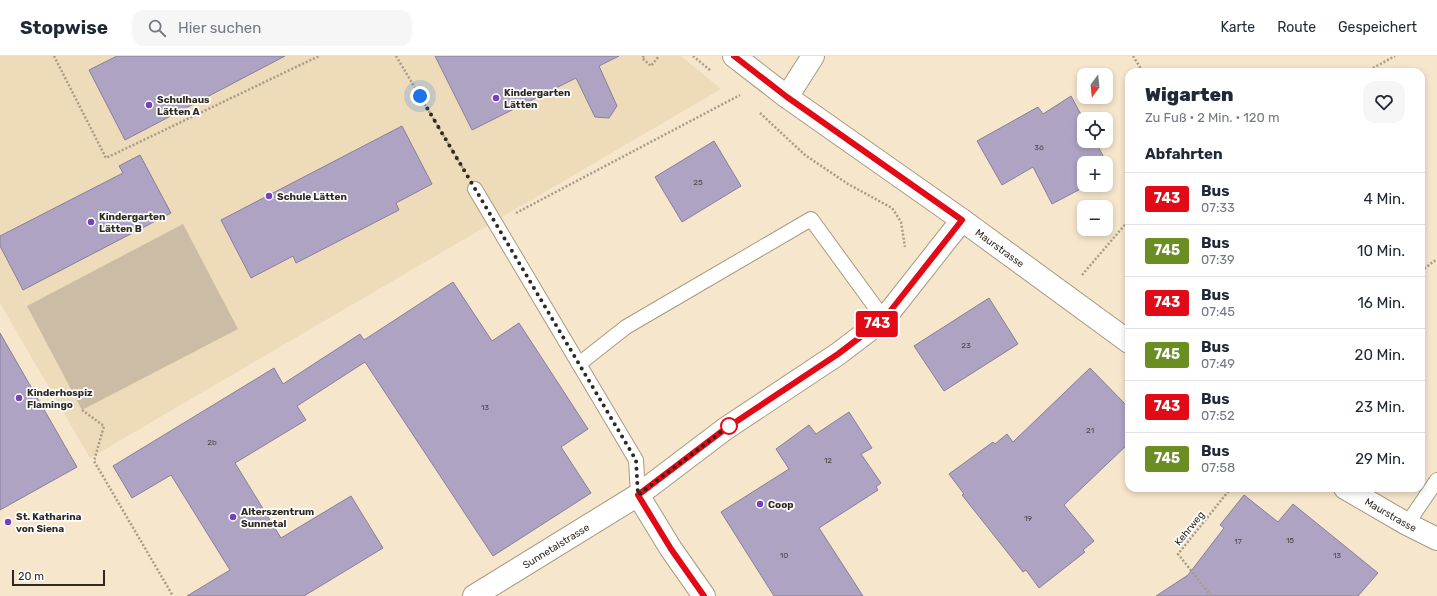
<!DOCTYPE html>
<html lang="de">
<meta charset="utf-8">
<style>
body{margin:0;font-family:Rubik,sans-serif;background:#f6f6f7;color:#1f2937;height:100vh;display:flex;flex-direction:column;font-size:15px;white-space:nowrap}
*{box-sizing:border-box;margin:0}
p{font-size:13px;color:#747a83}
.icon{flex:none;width:22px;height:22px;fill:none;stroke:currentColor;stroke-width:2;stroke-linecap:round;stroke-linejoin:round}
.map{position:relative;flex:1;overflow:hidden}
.details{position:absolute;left:1125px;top:12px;width:300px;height:424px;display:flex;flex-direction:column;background:#fff;border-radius:12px;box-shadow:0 2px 6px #0003}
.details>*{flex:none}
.badge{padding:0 8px;border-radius:3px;font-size:14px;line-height:26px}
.needle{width:26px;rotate:195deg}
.tools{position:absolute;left:1077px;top:12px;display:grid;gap:8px}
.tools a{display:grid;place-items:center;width:36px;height:36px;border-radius:8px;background:#fff;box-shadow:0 2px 6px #0003;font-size:20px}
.scale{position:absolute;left:12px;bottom:10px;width:93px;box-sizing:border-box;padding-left:4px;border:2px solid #2f2920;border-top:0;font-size:11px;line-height:14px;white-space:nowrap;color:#2f2920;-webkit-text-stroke:3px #fff;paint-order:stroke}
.you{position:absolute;width:20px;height:20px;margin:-10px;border:3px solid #fff;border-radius:50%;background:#1a73e8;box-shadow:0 0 0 6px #1a73e833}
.map>.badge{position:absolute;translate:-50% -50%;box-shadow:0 0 0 2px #fff}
h2{padding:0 20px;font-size:15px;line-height:36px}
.round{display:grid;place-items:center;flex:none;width:42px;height:42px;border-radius:12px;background:#f6f6f7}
.overview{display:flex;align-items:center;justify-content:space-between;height:68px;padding:0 20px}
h1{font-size:19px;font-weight:800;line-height:30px}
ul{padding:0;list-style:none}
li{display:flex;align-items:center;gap:12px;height:52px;padding:0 20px;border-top:1px solid #e0e1e3}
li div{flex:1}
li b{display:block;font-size:15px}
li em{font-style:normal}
li .badge{min-width:44px;font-weight:700;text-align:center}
header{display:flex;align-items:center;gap:24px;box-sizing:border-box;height:56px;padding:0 20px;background:#fff;border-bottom:1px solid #e0e1e3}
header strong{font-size:19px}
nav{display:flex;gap:22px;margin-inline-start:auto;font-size:14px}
.search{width:280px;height:36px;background:#f6f6f7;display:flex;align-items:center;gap:10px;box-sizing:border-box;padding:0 14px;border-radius:12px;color:#747a83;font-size:15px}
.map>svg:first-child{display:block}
.built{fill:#eedbba}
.green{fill:#cbbda5}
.building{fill:#aea3c3;stroke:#888099}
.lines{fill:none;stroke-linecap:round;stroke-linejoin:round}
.service-casing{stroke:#a89a81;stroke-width:16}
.minor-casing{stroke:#a89a81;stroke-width:24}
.tertiary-casing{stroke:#a89a81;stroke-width:24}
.path{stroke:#a79c88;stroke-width:2.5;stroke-dasharray:2 2;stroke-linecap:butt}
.service{stroke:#fff;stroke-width:14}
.minor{stroke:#fff;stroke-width:22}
.tertiary{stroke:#fff;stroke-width:22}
.line-casing{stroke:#fff;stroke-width:9}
.line{stroke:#e20a16;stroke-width:6}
.walk{stroke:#2f2920;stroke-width:4;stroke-dasharray:0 7.2}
.poi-dot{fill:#7742b9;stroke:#fff;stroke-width:1.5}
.stop-dot{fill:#fff;stroke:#e20a16;stroke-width:2}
.labels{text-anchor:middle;stroke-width:3.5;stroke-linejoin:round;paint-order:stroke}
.number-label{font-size:8px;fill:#4f4849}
.poi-label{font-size:10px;font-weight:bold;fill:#2f2920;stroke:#fff;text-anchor:start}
.street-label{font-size:10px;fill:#2f2920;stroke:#fff}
</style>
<header>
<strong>Stopwise</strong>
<div class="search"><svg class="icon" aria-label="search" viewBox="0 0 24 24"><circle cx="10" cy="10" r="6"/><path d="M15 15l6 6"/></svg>Hier suchen</div>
<nav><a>Karte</a><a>Route</a><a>Gespeichert</a></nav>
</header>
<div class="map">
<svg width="1437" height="540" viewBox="0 0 1437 540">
<rect width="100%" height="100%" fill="#f5e6cc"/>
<!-- built -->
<polygon class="built" points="0,0 681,0 721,33 90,402 0,247"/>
<!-- green -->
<polygon class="green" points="183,168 238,273 82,354 27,250"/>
<!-- building -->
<g class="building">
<polygon points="117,0 285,0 125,84 89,14"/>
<polygon points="435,0 619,0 599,10 617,50 609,62 595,61 576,22 472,74"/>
<polygon points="1071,40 1084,64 1084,85 1095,85 1112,116 1106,120 1106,107 1084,107 1084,129 1088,129 1052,148 1033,111 1002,129 977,85 1038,51 1043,58"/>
<polygon points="402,70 432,128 396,147 399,154 296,207 293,200 251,222 221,164"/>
<polygon points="714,85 741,130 682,166 655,121"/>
<polygon points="140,99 171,157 23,234 0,190 0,180 123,117 119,110"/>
<polygon points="453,226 492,285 519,267 588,373 561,391 591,437 493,500 365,306 297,350 306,364 235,407 281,482 351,440 383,492 304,540 187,540 230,514 171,419 132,442 113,410 274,312 283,328 360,278 364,284"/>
<polygon points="989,242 1018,288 944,335 914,290"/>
<polygon points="0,277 77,411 0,454"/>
<polygon points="1090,312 1129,352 1129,387 1064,449 1094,485 1083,494 1085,496 1039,532 1026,514 1023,516 962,439 964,438 949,418 993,386 995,388 1007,378 1013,386"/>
<polygon points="849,356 872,392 861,398 881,427 876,431 878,434 819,472 863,540 774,540 721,456 789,413 776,393 809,369 816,378"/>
<polygon points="1244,439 1278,466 1293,448 1378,517 1358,540 1156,540 1188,519 1224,472 1220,469"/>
</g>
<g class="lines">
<!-- service casing -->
<g class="service-casing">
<g id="service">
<polyline points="475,133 636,404 638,439"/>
<polyline points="579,308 626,271 811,163 884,263"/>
<polyline points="1407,468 1437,424"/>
</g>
</g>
<!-- minor casing -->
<g class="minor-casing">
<g id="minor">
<polyline points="787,41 813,0"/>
<polyline points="638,439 671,493 704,540"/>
<path id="s1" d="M474,540L638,439L725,373L838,298L884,263L962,164"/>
</g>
</g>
<!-- tertiary casing -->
<g class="tertiary-casing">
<g id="tertiary">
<path id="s2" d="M734,0L787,41L962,164L1129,286"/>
<path id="s3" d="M1345,432L1407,468L1437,483"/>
</g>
</g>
<!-- path -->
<g class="path">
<polyline points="54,0 106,102 319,0"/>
<polyline points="396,0 464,114"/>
<polyline points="644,0 642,2 651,10 659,0"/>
<polyline points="693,0 710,14"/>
<polyline points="1133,0 1143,16"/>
<polyline points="1366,16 1395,0"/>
<polyline points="760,57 805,99 848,128 892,152 901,166 905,191"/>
<polyline points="516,157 740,39"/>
<polyline points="1421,215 1437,203"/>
<polyline points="1082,219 1129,164"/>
<polyline points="82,354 104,370 94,405 173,540"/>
<polyline points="1211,540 1178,498 1231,432"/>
</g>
<!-- service -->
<use href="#service" class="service"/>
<!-- minor -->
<use href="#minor" class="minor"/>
<!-- tertiary -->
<use href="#tertiary" class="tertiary"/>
</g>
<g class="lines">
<!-- line casing -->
<g class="line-casing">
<polyline id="line" points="704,540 671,493 638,439 725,373 838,298 884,263 962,164 787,41 734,0"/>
</g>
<!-- line -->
<use href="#line" class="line"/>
<!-- walk -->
<polyline class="walk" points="420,40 636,404 638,439 729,370"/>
</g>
<!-- markers -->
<g class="poi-dot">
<circle cx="496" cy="42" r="4"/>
<circle cx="149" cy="49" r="4"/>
<circle cx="269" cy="140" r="4"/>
<circle cx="91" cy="166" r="4"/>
<circle cx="19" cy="342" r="4"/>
<circle cx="760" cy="448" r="4"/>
<circle cx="233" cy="461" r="4"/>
<circle cx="8" cy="466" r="4"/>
</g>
<circle class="stop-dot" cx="729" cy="370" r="8"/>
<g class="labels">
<!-- number labels -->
<g class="number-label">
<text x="1039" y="94">36</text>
<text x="698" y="129">25</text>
<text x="966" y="292">23</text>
<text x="485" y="354">13</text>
<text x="1090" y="377">21</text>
<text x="212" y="389">2b</text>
<text x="828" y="407">12</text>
<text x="1028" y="465">19</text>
<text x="1290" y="487">15</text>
<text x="1238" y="488">17</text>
<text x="784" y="502">10</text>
<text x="1337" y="502">13</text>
</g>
<!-- poi labels -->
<g class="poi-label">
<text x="504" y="40">Kindergarten<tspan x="504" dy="12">Lätten</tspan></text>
<text x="157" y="47">Schulhaus<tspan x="157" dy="12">Lätten A</tspan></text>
<text x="277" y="144">Schule Lätten</text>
<text x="99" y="164">Kindergarten<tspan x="99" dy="12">Lätten B</tspan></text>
<text x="27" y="340">Kinderhospiz<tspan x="27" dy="12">Flamingo</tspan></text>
<text x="768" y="452">Coop</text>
<text x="241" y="459">Alterszentrum<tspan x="241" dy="12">Sunnetal</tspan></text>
<text x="16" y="464">St. Katharina<tspan x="16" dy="12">von Siena</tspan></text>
</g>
<!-- street labels -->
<g class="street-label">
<text dy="4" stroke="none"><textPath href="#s2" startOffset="328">Maurstrasse</textPath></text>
<text dy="4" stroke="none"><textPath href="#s3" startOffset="53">Maurstrasse</textPath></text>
<text transform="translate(1189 472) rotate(-51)" y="4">Kehrweg</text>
<text dy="4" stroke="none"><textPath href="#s1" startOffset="96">Sunnetalstrasse</textPath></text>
</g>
</g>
</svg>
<div class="tools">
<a><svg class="needle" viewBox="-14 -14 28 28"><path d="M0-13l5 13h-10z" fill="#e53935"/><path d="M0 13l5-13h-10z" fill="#747a83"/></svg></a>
<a><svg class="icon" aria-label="locate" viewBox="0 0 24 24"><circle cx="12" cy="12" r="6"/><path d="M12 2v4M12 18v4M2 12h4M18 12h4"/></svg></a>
<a>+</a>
<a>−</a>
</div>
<div class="scale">20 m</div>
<div class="you" style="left:420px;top:40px"></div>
<b class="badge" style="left:877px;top:268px;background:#e20a16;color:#fff">743</b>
<section class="details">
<div class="overview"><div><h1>Wigarten</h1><p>Zu Fuß · 2 Min. · 120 m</p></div><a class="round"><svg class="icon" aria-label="heart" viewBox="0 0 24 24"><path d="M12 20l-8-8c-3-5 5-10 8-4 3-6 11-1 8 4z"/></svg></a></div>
<h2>Abfahrten</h2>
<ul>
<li><span class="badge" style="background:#e20a16;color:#fff">743</span><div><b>Bus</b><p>07:33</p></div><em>4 Min.</em></li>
<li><span class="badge" style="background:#6b8e23;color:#fff">745</span><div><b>Bus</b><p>07:39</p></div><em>10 Min.</em></li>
<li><span class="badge" style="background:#e20a16;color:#fff">743</span><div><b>Bus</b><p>07:45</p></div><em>16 Min.</em></li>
<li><span class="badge" style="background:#6b8e23;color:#fff">745</span><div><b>Bus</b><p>07:49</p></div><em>20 Min.</em></li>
<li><span class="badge" style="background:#e20a16;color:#fff">743</span><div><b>Bus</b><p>07:52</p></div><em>23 Min.</em></li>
<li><span class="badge" style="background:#6b8e23;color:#fff">745</span><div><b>Bus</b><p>07:58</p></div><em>29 Min.</em></li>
</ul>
</section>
</div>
